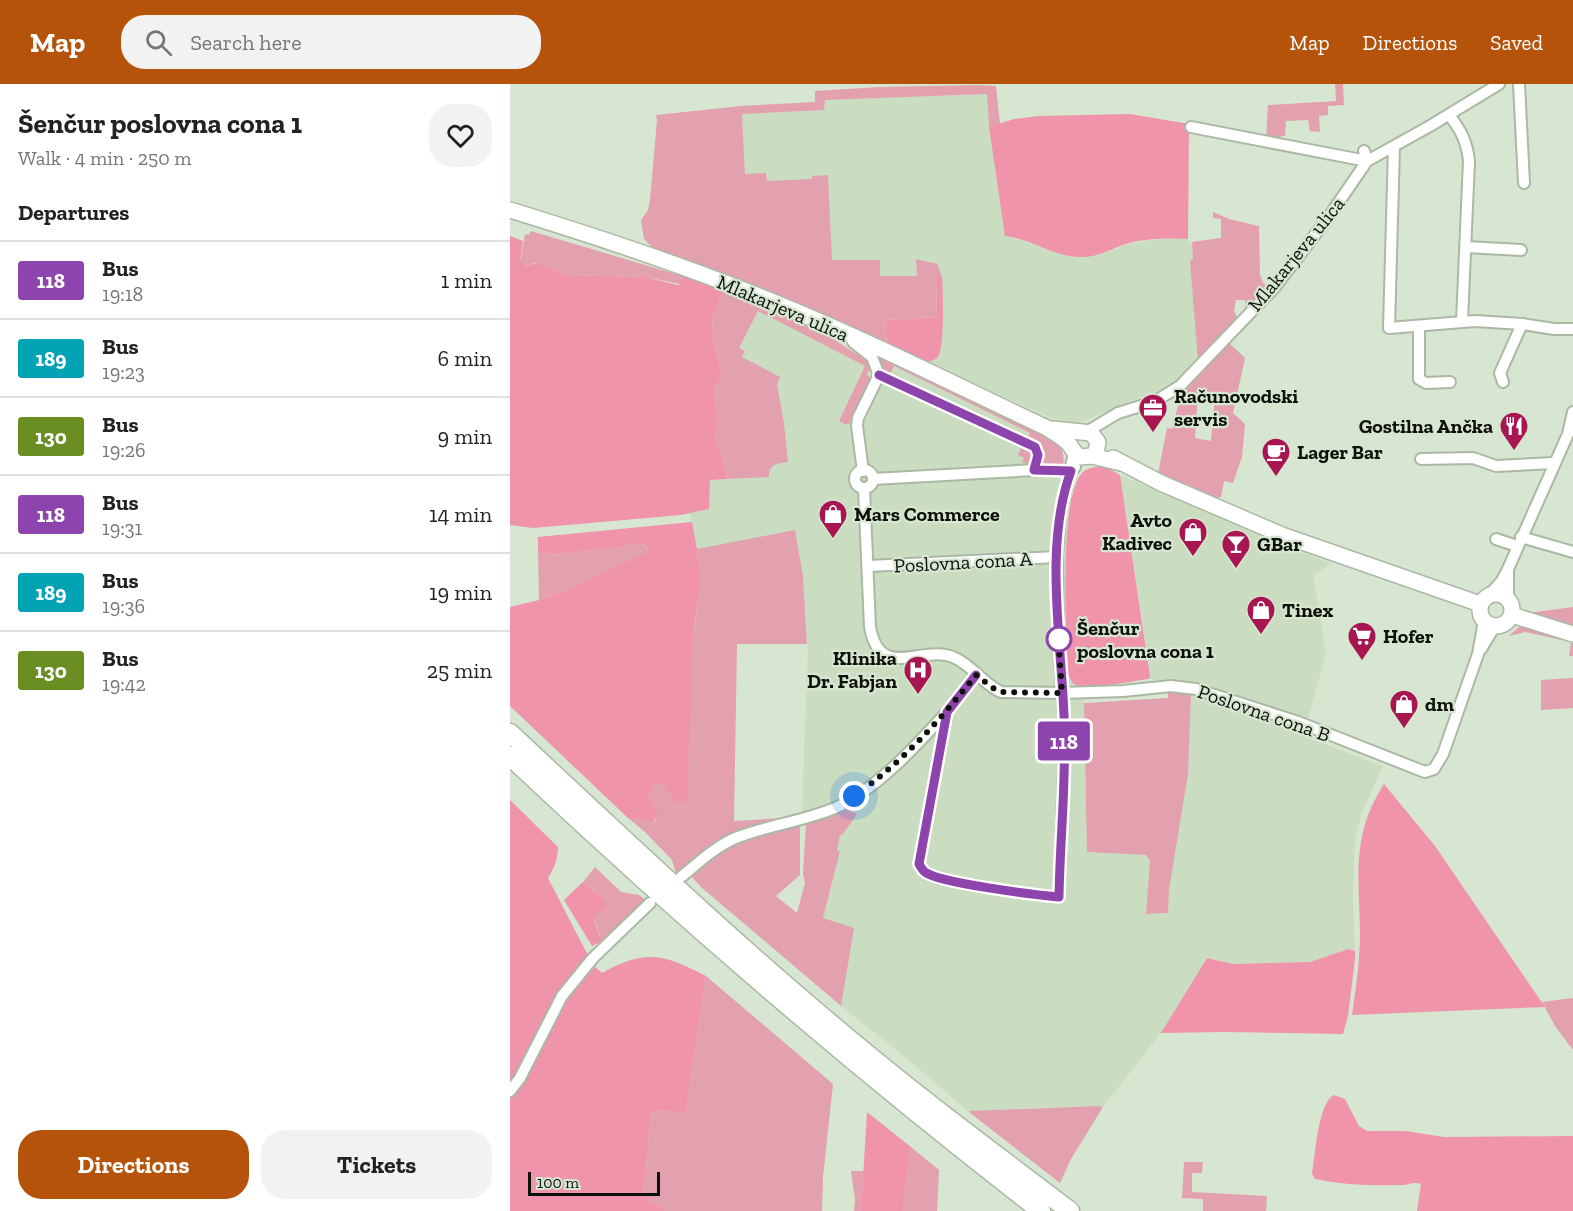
<!DOCTYPE html>
<meta charset="utf-8">
<style>
body{margin:0;font-family:"Zilla Slab",serif;background:#f2f2f2;color:#222;height:100vh;display:flex;flex-direction:column;font-size:22px;white-space:nowrap}
*{box-sizing:border-box;margin:0}
p{font-size:20px;color:#767676}
.icon{flex:none;width:33px;height:33px;fill:none;stroke:currentColor;stroke-width:2;stroke-linecap:round;stroke-linejoin:round}
.map{position:relative;flex:1;overflow:hidden}
.panel{display:flex;flex-direction:column;background:#fff;width:510px}
.panel>*{flex:none}
.badge{padding:0 12px;border-radius:4px;font-size:21px;line-height:39px}
.scale{position:absolute;left:18px;bottom:15px;width:132px;box-sizing:border-box;padding-left:6px;border:3px solid #0c110a;border-top:0;font-size:16px;line-height:21px;white-space:nowrap;color:#0c110a;-webkit-text-stroke:4px #d7e6d0;paint-order:stroke}
.you{position:absolute;width:30px;height:30px;margin:-15px;border:4px solid #fff;border-radius:50%;background:#1a73e8;box-shadow:0 0 0 9px #1a73e833}
.map>.badge{position:absolute;translate:-50% -50%;box-shadow:0 0 0 3px #fff}
h2{padding:0 18px;font-size:22px;line-height:54px}
.round{display:grid;place-items:center;flex:none;width:63px;height:63px;border-radius:24px;background:#f2f2f2}
.overview{display:flex;align-items:center;justify-content:space-between;height:102px;padding:0 18px}
h1{font-size:28px;font-weight:800;line-height:45px}
.button{display:flex;gap:12px;margin-top:auto;padding:12px 18px}
.button a{flex:1;height:69px;border-radius:24px;background:#b45309;color:#fff;font-size:24px;font-weight:800;line-height:69px;text-align:center}
.button a+a{background:#f2f2f2;color:#222}
ul{padding:0;list-style:none}
li{display:flex;align-items:center;gap:18px;height:78px;padding:0 18px;border-top:2px solid #e0e0e0}
li div{flex:1}
li b{display:block;font-size:22px}
li em{font-style:normal}
li .badge{min-width:66px;font-weight:700;text-align:center}
header{display:flex;align-items:center;gap:36px;box-sizing:border-box;height:84px;padding:0 30px;background:#b45309;color:#fff}
header strong{font-size:28px}
nav{display:flex;gap:33px;margin-inline-start:auto;font-size:21px}
.search{width:420px;height:54px;background:#f2f2f2;display:flex;align-items:center;gap:15px;box-sizing:border-box;padding:0 21px;border-radius:24px;color:#767676;font-size:22px}
main{display:flex;flex:1;min-height:0}
.map>svg:first-child{display:block}
.built{fill:#caddc1}
.green{fill:#e3a0af;fill-rule:evenodd}
.forest{fill:#ef94aa}
.lines{fill:none;stroke-linecap:round;stroke-linejoin:round}
.minor-casing{stroke:#abb9a4;stroke-width:14}
.primary-casing{stroke:#abb9a4;stroke-width:18}
.motorway-casing{stroke:#abb9a4;stroke-width:21}
.minor{stroke:#fff;stroke-width:10}
.primary{stroke:#fff;stroke-width:15}
.motorway{stroke:#fff;stroke-width:18}
.line-casing{stroke:#fff;stroke-width:14}
.line{stroke:#8e44ad;stroke-width:9}
.walk{stroke:#0c110a;stroke-width:6;stroke-dasharray:0 10.8}
.stop-dot{fill:#fff;stroke:#8e44ad;stroke-width:3}
.labels{text-anchor:middle;stroke-width:4.5;stroke-linejoin:round;paint-order:stroke}
.street-label{font-size:20px;fill:#0c110a;stroke:#d7e6d0}
.poi-label{font-size:20px;font-weight:bold;fill:#0c110a;stroke:#d7e6d0;text-anchor:start}
.stop-label{font-size:20px;font-weight:bold;fill:#0c110a;stroke:#d7e6d0;text-anchor:start}
</style>
<header>
<strong>Map</strong>
<div class="search"><svg class="icon" aria-label="search" viewBox="0 0 24 24"><circle cx="10" cy="10" r="6"/><path d="M15 15l6 6"/></svg>Search here</div>
<nav><a>Map</a><a>Directions</a><a>Saved</a></nav>
</header>
<main>
<section class="panel">
<div class="overview"><div><h1>Šenčur poslovna cona 1</h1><p>Walk · 4 min · 250 m</p></div><a class="round"><svg class="icon" aria-label="heart" viewBox="0 0 24 24"><path d="M12 20l-8-8c-3-5 5-10 8-4 3-6 11-1 8 4z"/></svg></a></div>
<h2>Departures</h2>
<ul>
<li><span class="badge" style="background:#8e44ad;color:#fff">118</span><div><b>Bus</b><p>19:18</p></div><em>1 min</em></li>
<li><span class="badge" style="background:#00a3b4;color:#fff">189</span><div><b>Bus</b><p>19:23</p></div><em>6 min</em></li>
<li><span class="badge" style="background:#6b8e23;color:#fff">130</span><div><b>Bus</b><p>19:26</p></div><em>9 min</em></li>
<li><span class="badge" style="background:#8e44ad;color:#fff">118</span><div><b>Bus</b><p>19:31</p></div><em>14 min</em></li>
<li><span class="badge" style="background:#00a3b4;color:#fff">189</span><div><b>Bus</b><p>19:36</p></div><em>19 min</em></li>
<li><span class="badge" style="background:#6b8e23;color:#fff">130</span><div><b>Bus</b><p>19:42</p></div><em>25 min</em></li>
</ul>
<div class="button"><a>Directions</a><a>Tickets</a></div>
</section>
<div class="map">
<svg width="1063" height="1127" viewBox="0 0 1063 1127">
<rect width="100%" height="100%" fill="#d7e6d0"/>
<!-- built -->
<g class="built">
<polygon points="477,10 479,43 498,152 558,173 573,173 590,171 617,160 632,157 660,154 678,155 679,158 682,158 688,277 668,299 603,324 562,343 414,278 423,276 429,271 433,223 432,193 406,176 407,192 370,192 369,176 321,176 318,91 302,92 302,95 256,97 255,89 235,90 232,29 314,26 315,16"/>
<polygon points="248,227 355,282 329,336 339,340 360,295 357,291 361,281 380,289 384,282 521,349 553,384 561,389 556,484 558,589 562,598 568,602 574,619 577,768 636,771 638,773 640,776 637,830 658,829 659,806 678,690 681,611 683,600 639,595 640,591 630,519 610,391 706,431 719,439 821,480 803,491 816,570 793,652 873,682 852,728 845,757 843,812 845,867 838,865 800,878 723,880 697,874 651,949 593,1023 586,1022 521,1024 461,1027 459,1028 395,973 331,922 343,845 313,835 329,768 327,767 335,725 304,737 292,732 298,563 293,493 187,465 180,429 199,424 200,396 242,394 262,382 278,378 274,339 267,300 232,273 229,264"/>
</g>
<!-- green -->
<g class="green">
<polygon points="825,0 833,0 834,21 818,22 818,31 809,32 810,48 800,47 798,36 776,37 775,52 771,52 770,57 756,54 758,21 826,17"/>
<polygon points="468,1 486,2 490,40 479,43 477,10 315,16 314,26 232,30 235,90 256,89 257,97 302,95 302,92 318,91 322,176 370,176 370,192 407,192 406,175 427,180 432,193 426,193 427,233 375,236 377,260 145,166 134,155 131,136 138,126 140,116 147,36 146,31 231,22 305,18 305,7 370,3"/>
<polygon points="703,128 719,135 749,142 750,191 753,199 759,203 736,228 735,216 726,216 724,226 727,234 730,234 688,277 680,177 683,175 682,158 711,154 711,135 703,134"/>
<polygon points="21,147 172,192 170,200 135,193 58,191 24,179 17,182 10,178 15,150 19,151"/>
<path d="M214,204L308,245L357,277L361,281L357,291L361,294L339,340H335L329,337L355,282L248,227L229,264L235,267L232,273L270,293L267,300L274,339L278,378C266,380 259,380 259,393L217,395L216,385L206,355L208,333L204,306L212,288L204,259L202,237Z"/>
<path d="M718,258L735,274L723,329L735,340L732,373L723,399L714,397L711,413L701,415L648,390L657,344L662,345L669,318L672,312L691,285ZM688,310L705,311L701,357L685,354Z"/>
<path d="M360,265L539,352C552,363 555,366 553,384L532,381V372L517,355L520,349L384,282L380,290L373,287L371,277Z"/>
<polygon points="511,363 526,370 522,378 519,380 512,378 514,374 508,371"/>
<path d="M285,446L293,492L297,560H227L224,737L272,734L273,737L222,751L170,790H166L162,776L135,748L118,734H126L143,739L146,735L138,714L144,701L153,699C169,622 194,544 187,465Z"/>
<polygon points="123,459 131,459 141,467 53,507 29,516 28,467 42,471 112,463"/>
<polygon points="1063,523 1063,544 1018,529"/>
<polygon points="1009,543 1019,543 1063,555 1063,572 1059,572 1061,558 1015,548 999,552"/>
<polygon points="1063,594 1063,624 1031,626 1031,596"/>
<polygon points="658,607 672,607 681,611 678,690 659,806 658,829 636,830 640,777 636,771 577,768 574,619 658,614"/>
<polygon points="335,725 347,730 333,750 330,751 327,767 330,767 313,834 344,844 331,922 191,803 180,791 221,760 290,741 290,791 266,812 287,829 295,799 293,790 296,739"/>
<polygon points="85,783 111,808 129,811 137,817 94,856 90,853 84,834 93,814 73,798"/>
<polygon points="196,892 323,1000 313,1093 312,1127 154,1127 153,1124 141,1118 134,1107 141,1030 147,1026 176,1029"/>
<polygon points="1063,914 1063,966 1045,942 1032,918"/>
<polygon points="587,1022 593,1023 561,1075 550,1099 459,1028 460,1027"/>
<polygon points="401,1063 429,1086 427,1127 393,1127"/>
<polygon points="674,1078 693,1078 692,1089 682,1089 682,1108 757,1112 756,1127 693,1127 693,1115 672,1114"/>
<polygon points="341,1087 354,1087 351,1127 344,1127 345,1115"/>
</g>
<!-- forest -->
<g class="forest">
<path d="M620,30L679,40L678,155C659,154 638,154 619,159C602,164 588,174 570,173C544,173 520,154 495,152L479,43L504,35L529,32Z"/>
<polygon points="0,152 13,157 10,177 16,182 27,179 58,191 135,193 168,201 170,200 172,192 214,204 202,237 204,259 212,289 204,306 208,333 206,355 216,385 217,395 200,396 199,425 171,431 23,444 0,441"/>
<path d="M426,193H432C433,208 435,262 428,273C425,276 419,278 415,278C406,277 386,265 377,260L375,236L427,233Z"/>
<path d="M594,382L610,391L640,592L639,595C623,597 580,606 566,601C561,599 560,594 558,590C557,552 548,414 572,389C578,383 586,383 594,382Z"/>
<path d="M182,438L187,465L190,496L183,558L177,716L172,719H167L153,699L144,701L138,714L148,728L143,739L126,734H118L0,622V523L29,516L53,507L140,467C133,456 123,458 112,463L42,471L28,467V453Z"/>
<path d="M874,700L925,762L1035,923L842,931C846,904 850,876 850,848C849,792 841,751 874,700Z"/>
<path d="M0,716L48,763C48,775 44,785 38,794L83,881L92,889C136,865 153,870 196,892L176,1029L147,1026L141,1030L134,1107L141,1118L154,1124V1127H0Z"/>
<path d="M73,798L93,814L96,821L95,824C79,834 85,837 90,853L94,856L82,862L54,816Z"/>
<polygon points="838,865 845,867 845,875 838,932 833,950 715,948 651,949 697,874 723,880 800,878"/>
<path d="M823,1011L835,1015L849,1042L857,1047H896L934,1053L1063,1052V1127H907L911,1100C904,1097 899,1101 892,1101C863,1102 833,1101 805,1095L802,1090C805,1071 808,1022 823,1011Z"/>
<polygon points="357,1028 401,1063 393,1127 351,1127"/>
</g>
<g class="lines">
<!-- minor casing -->
<g class="minor-casing">
<g id="minor">
<polyline points="1009,0 1014,99"/>
<path d="M939,31C951,46 957,58 959,77L952,237"/>
<polyline points="681,43 857,77 854,67"/>
<polyline points="884,63 879,244 965,237 1012,240"/>
<polyline points="956,163 1011,166"/>
<polyline points="909,243 909,295 916,299 940,298"/>
<polyline points="343,258 362,273 369,291 348,334 347,342 353,387"/>
<polyline points="369,291 525,363 528,371 524,386"/>
<polyline points="993,298 990,289 1012,240 1044,245 1063,245"/>
<polyline points="578,347 608,329 644,318 670,302 765,203 820,131 857,77 920,42 989,0"/>
<polyline points="911,375 963,374 986,382 1044,379"/>
<circle cx="354" cy="395" r="9"/>
<polyline points="363,395 524,386 561,387 565,383"/>
<path d="M354,404L360,543C370,599 413,559 445,574C463,582 473,600 491,608L552,609L613,607L661,602L686,605L788,638L915,688L924,685L933,670L968,570L974,537"/>
<polyline points="1011,453 1063,468"/>
<polyline points="986,455 1007,462"/>
<polyline points="358,482 547,473"/>
<polyline points="998,485 1058,350 1063,328"/>
<polyline points="979,511 991,498 998,485 998,515"/>
<polyline points="971,565 985,542"/>
<path d="M466,591L437,628L409,780C411,783 412,786 415,788C427,799 527,811 549,813L554,685V631L548,550L547,473L550,430L564,369"/>
<path d="M171,793C188,779 207,761 228,753C260,741 294,737 325,724C366,706 407,661 437,628"/>
<polyline points="0,1007 10,994 52,912 83,874 140,819"/>
</g>
</g>
<!-- primary casing -->
<g class="primary-casing">
<g id="primary">
<path d="M0,126C88,153 176,182 261,217C355,255 446,301 537,344C544,349 552,353 558,359C563,364 563,369 570,373L582,372L611,379"/>
<polyline points="543,345 581,349 588,358 586,368 582,372"/>
<polyline points="603,374 651,399 772,451 970,520"/>
<circle cx="986" cy="526" r="16"/>
<polyline points="1002,531 1063,550"/>
</g>
</g>
<!-- motorway casing -->
<g class="motorway-casing">
<g id="motorway">
<path d="M0,649C125,766 250,884 383,991C441,1038 501,1082 560,1127"/>
<path d="M0,672C169,832 346,984 531,1127"/>
</g>
</g>
<!-- minor -->
<use href="#minor" class="minor"/>
<!-- primary -->
<use href="#primary" class="primary"/>
<!-- motorway -->
<use href="#motorway" class="motorway"/>
</g>
<g class="lines">
<!-- line casing -->
<g class="line-casing">
<path id="line" d="M369,291L525,363L528,371L524,386L561,387C534,460 551,555 554,631C557,692 550,752 549,813C527,811 428,799 415,788C412,786 411,783 409,780L437,628L466,591"/>
</g>
<!-- line -->
<use href="#line" class="line"/>
<!-- walk -->
<path class="walk" d="M344,712C392,679 429,637 466,591L483,604L491,608L552,609L548,550L549,555"/>
</g>
<!-- icons -->
<defs>
<g id="office-pin" transform="scale(1.5)"><path d="M0 17L-7.5 6A9.5 9.5 0 1 1 7.5 6Z" fill="#a81651" stroke="#d7e6d0"/><path d="M-6-3h4V-5.5h4V-3h4V5H-6ZM-1-4.5V-3h2v-1.5ZM-6 0V1H6V0Z" fill="#fff"/></g>
<g id="restaurant-pin" transform="scale(1.5)"><path d="M0 17L-7.5 6A9.5 9.5 0 1 1 7.5 6Z" fill="#a81651" stroke="#d7e6d0"/><path d="M-5-6h1v4h1v-4h1v4h1v-4h1v5L-1.5 .5V6h-2V.5L-5-1ZM5-6V6H3V1.5H1.5Q1.5-4 5-6Z" fill="#fff"/></g>
<g id="cafe-pin" transform="scale(1.5)"><path d="M0 17L-7.5 6A9.5 9.5 0 1 1 7.5 6Z" fill="#a81651" stroke="#d7e6d0"/><path d="M-5.5-4.5H6V0H3Q3 3.5 0 3.5H-2.5Q-5.5 3.5-5.5 0ZM3-3.2v2h1.7v-2ZM-6 4.5H4V6H-6Z" fill="#fff"/></g>
<g id="shop-pin" transform="scale(1.5)"><path d="M0 17L-7.5 6A9.5 9.5 0 1 1 7.5 6Z" fill="#a81651" stroke="#d7e6d0"/><path d="M-5-2.5h2.3a2.7 3.5 0 0 1 5.4 0H5L5.5 6h-11ZM-1.5-2.5h3a1.5 2.3 0 0 0-3 0Z" fill="#fff"/></g>
<g id="bar-pin" transform="scale(1.5)"><path d="M0 17L-7.5 6A9.5 9.5 0 1 1 7.5 6Z" fill="#a81651" stroke="#d7e6d0"/><path d="M-6-5H6L.8 .8V4.5H3.5V6h-7V4.5H-.8V.8Z" fill="#fff"/></g>
<g id="supermarket-pin" transform="scale(1.5)"><path d="M0 17L-7.5 6A9.5 9.5 0 1 1 7.5 6Z" fill="#a81651" stroke="#d7e6d0"/><path d="M-6-5.5h2.5l.6 2H6L4.5 2H-2.5L-4.4-4H-6ZM-1.5 3.2a1.3 1.3 0 1 0 .1 0ZM3 3.2a1.3 1.3 0 1 0 .1 0Z" fill="#fff"/></g>
<g id="hospital-pin" transform="scale(1.5)"><path d="M0 17L-7.5 6A9.5 9.5 0 1 1 7.5 6Z" fill="#a81651" stroke="#d7e6d0"/><path d="M-5-5h3v3.5h4V-5h3V5h-3V1.5h-4V5h-3Z" fill="#fff"/></g>
</defs>
<g fill-rule="evenodd">
<use href="#office-pin" x="643" y="324"/>
<use href="#restaurant-pin" x="1004" y="342"/>
<use href="#cafe-pin" x="766" y="368"/>
<use href="#shop-pin" x="323" y="430"/>
<use href="#shop-pin" x="683" y="448"/>
<use href="#bar-pin" x="726" y="460"/>
<use href="#shop-pin" x="751" y="526"/>
<use href="#supermarket-pin" x="852" y="552"/>
<use href="#hospital-pin" x="408" y="586"/>
<use href="#shop-pin" x="894" y="620"/>
</g>
<!-- markers -->
<circle class="stop-dot" cx="549" cy="555" r="12"/>
<g class="labels">
<!-- street labels -->
<g class="street-label">
<text transform="translate(786 170) rotate(-51)" y="7">Mlakarjeva ulica</text>
<text transform="translate(273 224) rotate(23)" y="7">Mlakarjeva ulica</text>
<text transform="translate(453 478) rotate(-3)" y="7">Poslovna cona A</text>
<text transform="translate(754 629) rotate(19)" y="7">Poslovna cona B</text>
</g>
<!-- poi labels -->
<g class="poi-label">
<text x="664" y="319">Računovodski<tspan x="664" dy="23">servis</tspan></text>
<text x="983" y="349" text-anchor="end">Gostilna Ančka</text>
<text x="787" y="375">Lager Bar</text>
<text x="344" y="437">Mars Commerce</text>
<text x="662" y="443" text-anchor="end">Avto<tspan x="662" dy="23">Kadivec</tspan></text>
<text x="747" y="467">GBar</text>
<text x="772" y="533">Tinex</text>
<text x="873" y="559">Hofer</text>
<text x="387" y="581" text-anchor="end">Klinika<tspan x="387" dy="23">Dr. Fabjan</tspan></text>
<text x="915" y="627">dm</text>
</g>
<!-- stop labels -->
<g class="stop-label">
<text x="567" y="551">Šenčur<tspan x="567" dy="23">poslovna cona 1</tspan></text>
</g>
</g>
</svg>
<div class="scale">100 m</div>
<div class="you" style="left:344px;top:712px"></div>
<b class="badge" style="left:554px;top:657px;background:#8e44ad;color:#fff">118</b>
</div>
</main>
